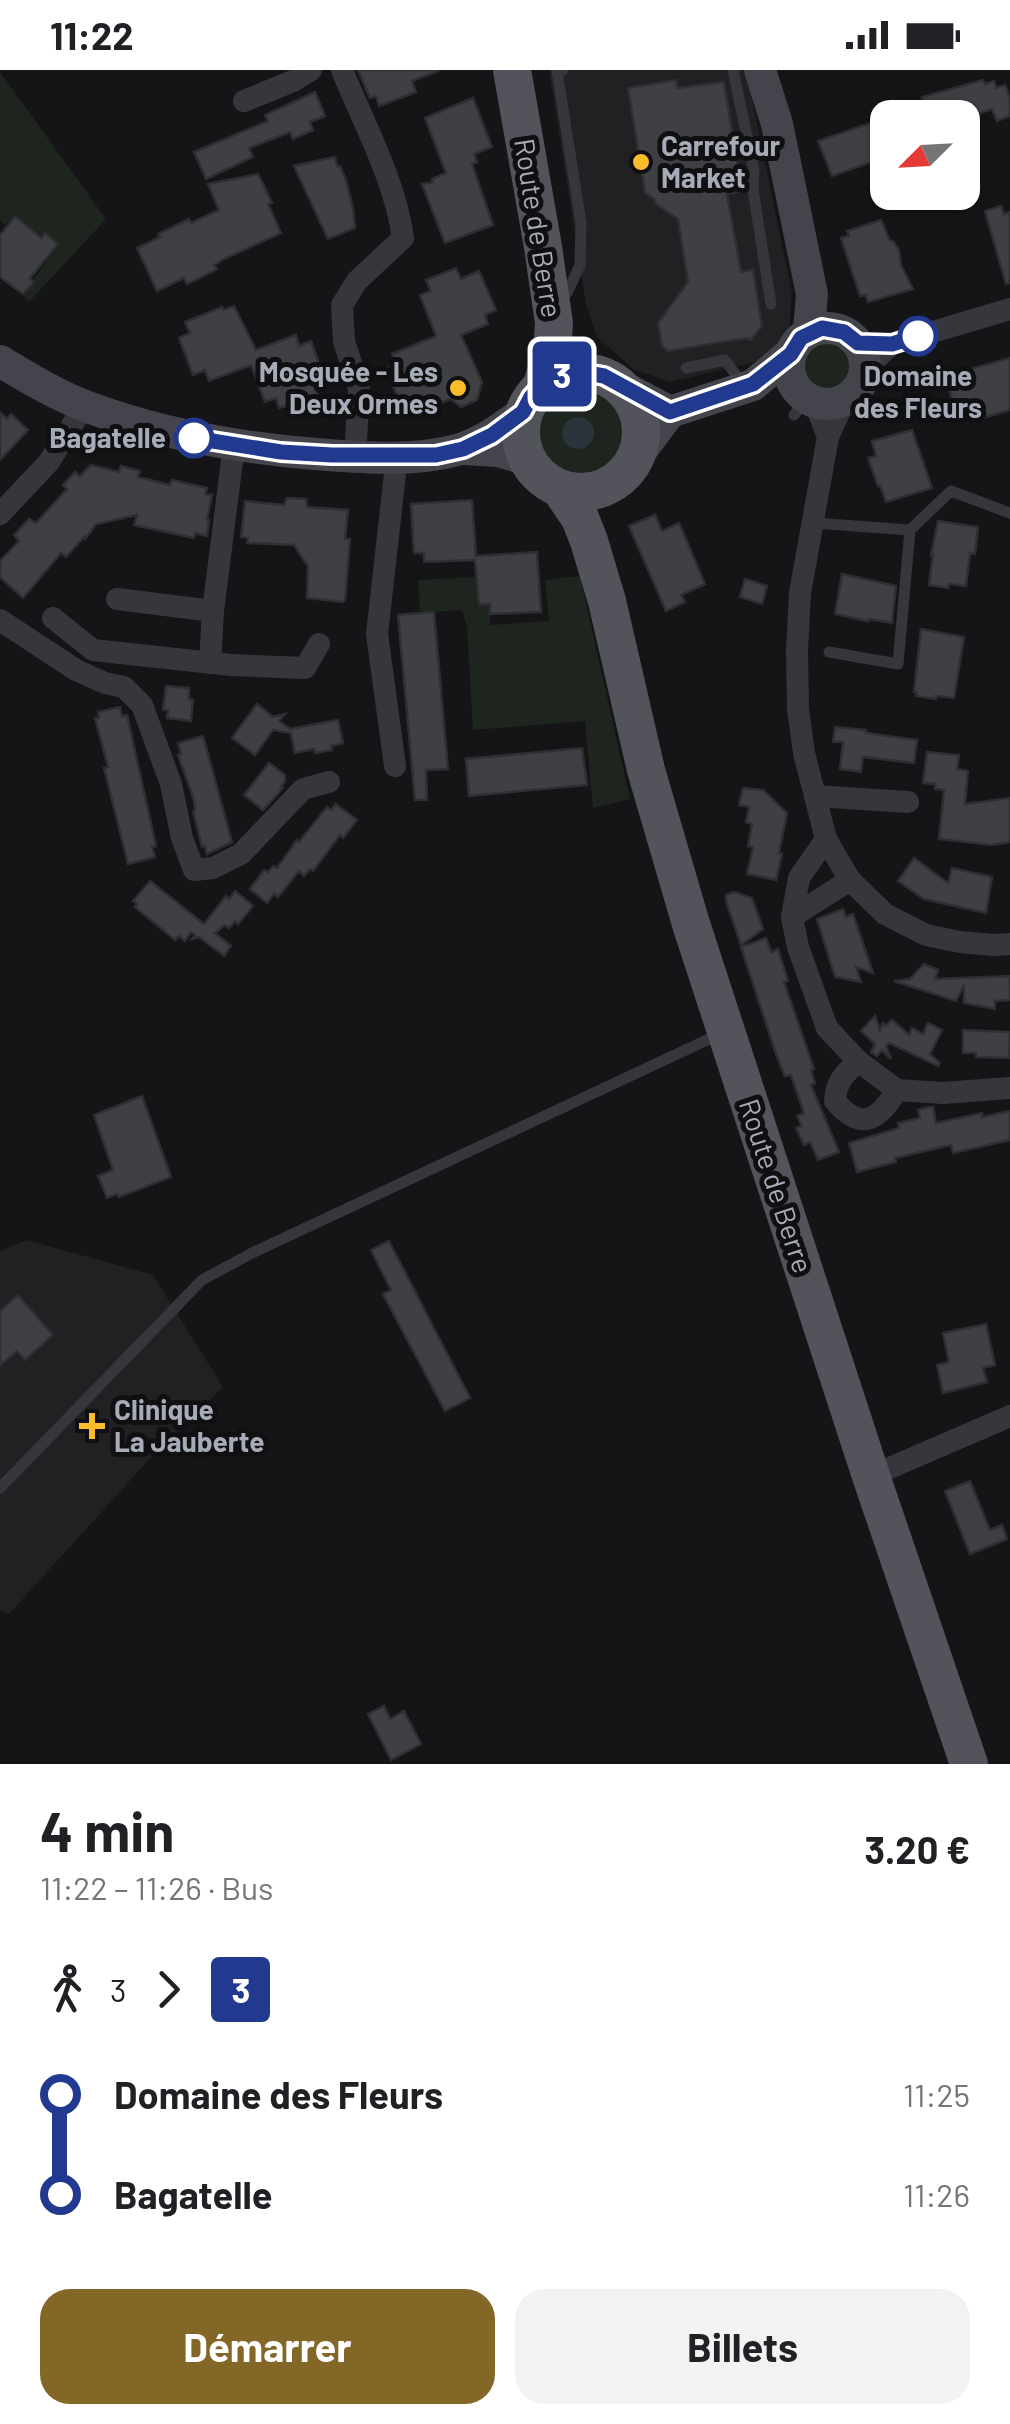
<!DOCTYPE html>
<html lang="fr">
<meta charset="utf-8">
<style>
body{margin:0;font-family:Barlow,sans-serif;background:#f2f2f2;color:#202124;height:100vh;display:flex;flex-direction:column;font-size:38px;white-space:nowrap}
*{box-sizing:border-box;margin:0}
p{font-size:32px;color:#757577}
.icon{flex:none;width:55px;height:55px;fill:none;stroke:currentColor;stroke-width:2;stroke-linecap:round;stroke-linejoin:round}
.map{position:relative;height:1694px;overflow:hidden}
.side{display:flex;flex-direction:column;background:#fff;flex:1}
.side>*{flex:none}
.badge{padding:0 20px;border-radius:8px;font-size:35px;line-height:65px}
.needle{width:65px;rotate:246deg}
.fabs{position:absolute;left:870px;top:30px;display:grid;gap:20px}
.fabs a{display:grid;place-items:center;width:110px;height:110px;border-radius:20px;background:#fff;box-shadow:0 2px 8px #0004;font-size:50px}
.map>.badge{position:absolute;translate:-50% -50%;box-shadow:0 0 0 5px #fff}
.legs{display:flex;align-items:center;gap:15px;height:110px;padding:0 40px;font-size:32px}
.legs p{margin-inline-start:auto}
.head{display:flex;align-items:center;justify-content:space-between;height:170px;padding:0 40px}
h1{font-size:55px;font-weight:700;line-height:75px}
.primary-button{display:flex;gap:20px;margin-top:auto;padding:20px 40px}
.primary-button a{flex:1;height:115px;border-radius:30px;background:#826727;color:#fff;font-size:40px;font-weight:700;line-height:115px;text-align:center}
.primary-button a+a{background:#f2f2f2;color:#202124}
ul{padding:0 40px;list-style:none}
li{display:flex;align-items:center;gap:35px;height:100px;font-size:38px}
li i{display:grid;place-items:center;width:15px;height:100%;margin:0 12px;background:currentColor}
li i::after{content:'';width:25px;height:25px;margin:-12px;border:8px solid;border-radius:50%;background:#fff}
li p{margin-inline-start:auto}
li:first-child i{background:linear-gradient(#0000 50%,currentColor 0)}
li:last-child i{background:linear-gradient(currentColor 50%,#0000 0)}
.status{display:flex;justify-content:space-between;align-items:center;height:70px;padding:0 50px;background:#fff;direction:ltr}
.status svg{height:28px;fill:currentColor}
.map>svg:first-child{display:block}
.built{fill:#212124}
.green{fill:#1d251e}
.water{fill:#2b333b}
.building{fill:#3f4044;stroke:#2f2f33;stroke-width:2.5}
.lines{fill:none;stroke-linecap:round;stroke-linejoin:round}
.lane{stroke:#36363c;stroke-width:11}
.street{stroke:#36363c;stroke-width:22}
.secondary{stroke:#44454c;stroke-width:32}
.primary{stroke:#52535b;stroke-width:38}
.line-1-casing{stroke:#fff;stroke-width:22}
.line-1{stroke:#213a8f;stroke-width:15}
.poi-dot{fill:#f9bd2b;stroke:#101012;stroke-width:4}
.stop-1-dot{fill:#fff;stroke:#213a8f;stroke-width:5}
.labels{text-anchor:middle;stroke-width:10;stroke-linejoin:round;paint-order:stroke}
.poi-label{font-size:28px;font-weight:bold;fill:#a6abb8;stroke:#101012;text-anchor:start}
.street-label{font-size:28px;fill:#a6abb8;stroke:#101012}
.stop-label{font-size:28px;font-weight:bold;fill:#a6abb8;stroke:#101012}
</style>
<div class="status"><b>11:22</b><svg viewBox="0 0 49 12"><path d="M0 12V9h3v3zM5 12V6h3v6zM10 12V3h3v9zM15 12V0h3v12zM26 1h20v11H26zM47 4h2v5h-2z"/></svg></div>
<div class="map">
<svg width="1010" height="1694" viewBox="0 0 1010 1694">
<rect width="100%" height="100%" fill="#151517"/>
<!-- built -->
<g class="built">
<polygon points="549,0 743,0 751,24 792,223 789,260 764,290 670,312 633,299 597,267 586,234"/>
<polygon points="27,1170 153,1205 223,1317 145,1394 9,1544 0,1540 0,1181"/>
</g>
<!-- green -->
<g class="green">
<polygon points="0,2 106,149 29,232 23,224 59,174 45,162 40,167 15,144 5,155 0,151"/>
<circle cx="829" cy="294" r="27"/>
<circle cx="579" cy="363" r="45"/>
<polygon points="580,506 630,729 593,738 585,651 473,660 467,557 462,540 420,543 418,510 477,507 480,535 490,534 490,555 549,551 545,510"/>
</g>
<!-- water -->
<circle class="water" cx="578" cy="363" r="16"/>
<!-- building -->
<g class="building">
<polygon points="358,0 438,0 438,1 412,11 416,22 379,36 376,26 370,28"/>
<polygon points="676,10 677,18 724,12 742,121 727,124 741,202 753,200 762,256 751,270 747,268 668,281 662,276 658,253 688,212 678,149 656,134 655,130 645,122 628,18"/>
<polygon points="983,10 985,14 994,11 996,18 1005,15 1010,29 1010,46 997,51 992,39 966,48 917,48 912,36 924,32 922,27"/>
<polygon points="315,22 325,46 310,52 313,60 293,69 290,62 249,78 253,87 206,109 194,82 268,51 265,45"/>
<polygon points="473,28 492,77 474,84 477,92 472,94 493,155 445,173 422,114 433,112 432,109 446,103 425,48"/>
<polygon points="888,47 888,86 832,106 818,71"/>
<polygon points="335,87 337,96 340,96 346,110 353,139 355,158 328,169 294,96"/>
<polygon points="258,104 272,133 268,134 281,163 224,189 214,195 217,199 187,214 184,208 157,221 137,178 160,167 158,164 189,149 191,153 219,140 208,114"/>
<polygon points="1001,136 1004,144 1010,142 1010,213 1006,214 985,141"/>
<polygon points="15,146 41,168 45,163 58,174 30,208 34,212 23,224 0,207 0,165"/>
<polygon points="881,150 890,171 893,171 899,180 901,195 913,219 868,232 866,225 860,226 841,168 849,166 847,161"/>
<polygon points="456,198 461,209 479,201 496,240 485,245 488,254 461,265 482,312 477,330 461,337 451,329 405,347 386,298 397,294 392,284 436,266 420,225 431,221 426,210"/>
<polygon points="234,236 256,280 296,265 299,276 311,271 325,310 314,314 318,327 279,338 276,328 265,332 251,295 209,311 205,300 193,305 179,268 190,263 185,252 222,237 224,240"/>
<polygon points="1010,288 1010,340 976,350 974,341 957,346 945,306"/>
<polygon points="0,342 7,349 11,344 28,360 0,390"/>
<polygon points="912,360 932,418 886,432 880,415 878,416 868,388 876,386 872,371"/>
<polygon points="91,395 119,402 121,396 140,401 138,407 170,415 172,410 207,418 205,424 212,425 207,449 209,450 207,466 195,463 194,468 134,455 137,445 96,454 85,469 84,467 66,487 61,483 23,528 0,507 0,491 19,471 14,465 29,449 36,453 67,419 63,415 75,402 80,406"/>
<polygon points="287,428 306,429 307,437 348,440 345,469 350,469 345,530 343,532 307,528 308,496 294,475 247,473 248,468 241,467 245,431 284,435"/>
<polygon points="472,430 476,486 537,482 541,542 490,544 490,534 479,535 475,490 424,492 424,483 414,483 411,434"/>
<polygon points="655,445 662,461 679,453 705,514 681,525 685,532 666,541 629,456"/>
<polygon points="938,451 978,457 975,484 970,483 966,516 949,514 948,518 929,515 933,485 931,485"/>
<polygon points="842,504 896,516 892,553 869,549 868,551 835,544"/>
<polygon points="745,509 767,516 762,534 740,527"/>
<polygon points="434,542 448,699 426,700 427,730 415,730 398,545"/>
<polygon points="921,559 964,567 954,628 936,626 936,629 916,626 916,622 914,622"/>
<polygon points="166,616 189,618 189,629 193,630 191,651 167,648 168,640 163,640"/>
<polygon points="257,634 273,647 285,644 279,651 290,659 338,650 343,673 331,676 332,680 315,683 314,679 295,683 291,663 273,660 255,685 232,668"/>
<polygon points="120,637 122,646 127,645 156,776 152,777 155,787 128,794 104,698 108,697 95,648 99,648 98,642"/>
<polygon points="835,657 866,660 866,663 917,670 914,693 863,687 861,702 840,699 843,672 833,672"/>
<polygon points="203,666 232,772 207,784 205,776 202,777 193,741 195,740 194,730 178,685 181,684 178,673"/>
<polygon points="582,678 587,715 469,726 466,689"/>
<polygon points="927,682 959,685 957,699 968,701 965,734 1010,728 1010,772 992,775 939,769 944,720 935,719 935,714 923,713"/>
<polygon points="269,693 285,705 285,711 281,717 283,718 263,740 244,725"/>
<polygon points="743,718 763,720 787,743 779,783 782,784 776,810 747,804 753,777 748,776 752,754 746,752 749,737 739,735"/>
<polygon points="336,734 357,750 343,768 340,765 313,801 310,799 304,806 299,801 278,827 274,824 267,833 250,819 264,800 268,802 273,796 277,798 297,770 299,772 327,737 331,740"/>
<polygon points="914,788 948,813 952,798 992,807 986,843 924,829 898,811"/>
<polygon points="150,811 204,854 226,826 229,829 235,821 253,836 238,854 235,851 229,858 225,855 215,863 231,876 224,886 199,867 192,869 195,865 191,862 185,871 179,866 175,870 135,837 137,834 133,831"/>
<polygon points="734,822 752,828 763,859 741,875 726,831 726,825"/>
<polygon points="843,839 846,847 853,844 873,903 856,897 861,912 835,907 817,849"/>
<polygon points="766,868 771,882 778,879 788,911 784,912 814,999 811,1000 815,1013 811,1015 839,1082 818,1090 810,1072 804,1075 796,1058 802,1056 797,1046 804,1043 791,1005 785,1006 776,984 741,877"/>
<polygon points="924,894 938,900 935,909 1010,906 1010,930 995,931 995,939 964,933 964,915 956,931 894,911 910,909"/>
<polygon points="875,946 880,960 883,953 886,956 892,950 909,965 912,958 923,964 928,953 942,960 930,984 940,993 938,996 889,973 886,976 891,989 882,980 877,986 871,982 875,974 861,961"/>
<polygon points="963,960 1010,962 1009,988 976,987 976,983 963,983"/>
<polygon points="142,1026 171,1107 119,1127 117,1124 107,1128 98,1106 113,1100 94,1045"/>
<polygon points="929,1037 933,1037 936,1053 982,1043 982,1047 1010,1041 1010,1070 953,1083 951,1075 895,1088 896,1092 857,1102 849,1073 899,1058 898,1053 920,1048 918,1040"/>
<polygon points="389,1171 470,1328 445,1341 383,1224 391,1220 371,1180"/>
<polygon points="18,1225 53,1265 25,1290 17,1281 0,1295 0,1241"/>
<polygon points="986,1254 995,1295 983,1298 987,1312 943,1323 937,1295 949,1292 943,1263"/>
<polygon points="970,1411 990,1460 1002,1455 1007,1469 970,1484 945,1421"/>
<polygon points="384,1636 390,1649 404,1641 421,1674 391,1690 368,1644"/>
</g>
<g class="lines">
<!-- lane -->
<g class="lane">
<polyline points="563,0 557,1 581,153 580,195 567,223"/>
<polyline points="733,0 754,100 753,120 771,234"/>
<polyline points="686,298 725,290 736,305 740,314"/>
<polyline points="794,345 807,329"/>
<polyline points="814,453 910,460 898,594 829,582"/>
<polyline points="910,460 951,421 1010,443"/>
<polyline points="0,1418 202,1210 252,1183 722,963"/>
</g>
<!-- street -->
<g class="street">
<path d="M342,0C364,54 395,110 403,168L357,211L342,235L344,271L359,319L355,387"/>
<polyline points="244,31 293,11 311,0"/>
<polyline points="858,273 892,274 1010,239"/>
<polyline points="866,298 892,274"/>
<polyline points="845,330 828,367 800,523 797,581 798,639 804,683 826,769 850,810 885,844 926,865 960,872 993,875 1010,874"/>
<polyline points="815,333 828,367"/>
<polyline points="0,444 49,392 84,336"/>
<polyline points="117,529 213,541 234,375"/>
<polyline points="53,548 93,580 231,595 305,598 319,574"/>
<polyline points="0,550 76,600 105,613 124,617 142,635 171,714 182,768 194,800 213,798 241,784 303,719 329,712"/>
<polyline points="210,593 213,541"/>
<polyline points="395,696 377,564 397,386"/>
<polyline points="815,726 908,732"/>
<polyline points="826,769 799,808 792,847 798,877 827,958 858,991 897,1020 943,1023 1010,1018"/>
<polyline points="792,847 850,810"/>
<path d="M858,991C844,1005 836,1011 835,1031C861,1062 879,1050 897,1020"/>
<polyline points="871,1406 1010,1346"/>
</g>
<!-- secondary -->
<g class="secondary">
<polyline points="760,0 777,54 812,224 809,262"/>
<circle cx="827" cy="296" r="38"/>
<path d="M0,291C28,308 58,326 88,337C165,366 246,379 328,385C369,388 417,391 457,380C482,373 503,357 523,342"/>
<polyline points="619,315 670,342"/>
<polyline points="463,379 498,381 526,389"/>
<polyline points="638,385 670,342 753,315 791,283"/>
</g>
<!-- primary -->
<g class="primary">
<polyline points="512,0 543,177 554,253 552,281 542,315"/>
<circle cx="581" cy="362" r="60"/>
<polyline points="561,420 580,448 589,471 607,531 646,700 691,854 871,1406 969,1694"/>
</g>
</g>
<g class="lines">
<!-- line-1 casing -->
<g class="line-1-casing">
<polyline id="line-1" points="194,368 281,382 332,385 436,385 463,379 492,365 523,342 531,327 542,315 561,304 582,302 604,306 670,342 753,314 791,284 801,268 822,258 844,262 858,273 892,274 918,266"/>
</g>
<!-- line-1 -->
<use href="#line-1" class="line-1"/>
</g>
<!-- markers -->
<g class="poi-dot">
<circle cx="641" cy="92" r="10"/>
<circle cx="458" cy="318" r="10"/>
<path d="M87 1341h10v10h10v10h-10v10h-10v-10h-10v-10h10z"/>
</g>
<g class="stop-1-dot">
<circle cx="918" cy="266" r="18"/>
<circle cx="194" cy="368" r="18"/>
</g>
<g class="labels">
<!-- poi labels -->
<g class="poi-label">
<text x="661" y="86">Carrefour<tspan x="661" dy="32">Market</tspan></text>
<text x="438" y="312" text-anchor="end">Mosquée - Les<tspan x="438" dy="32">Deux Ormes</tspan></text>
<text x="114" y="1350">Clinique<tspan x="114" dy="32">La Jauberte</tspan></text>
</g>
<!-- street labels -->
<g class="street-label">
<text transform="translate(538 158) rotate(81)" y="10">Route de Berre</text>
<text transform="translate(776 1116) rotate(72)" y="10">Route de Berre</text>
</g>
<!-- stop labels -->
<g class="stop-label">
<text x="918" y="316">Domaine<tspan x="918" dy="32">des Fleurs</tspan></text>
<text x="166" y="378" text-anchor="end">Bagatelle</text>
</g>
</g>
</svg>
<div class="fabs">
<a><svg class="needle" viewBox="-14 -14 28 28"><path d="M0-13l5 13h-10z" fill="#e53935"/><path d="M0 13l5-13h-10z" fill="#757577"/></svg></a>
</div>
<b class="badge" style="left:562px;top:304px;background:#213a8f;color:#fff">3</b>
</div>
<section class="side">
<div class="head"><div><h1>4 min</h1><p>11:22 – 11:26 · Bus</p></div><b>3.20 €</b></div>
<div class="legs"><svg class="icon" aria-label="walk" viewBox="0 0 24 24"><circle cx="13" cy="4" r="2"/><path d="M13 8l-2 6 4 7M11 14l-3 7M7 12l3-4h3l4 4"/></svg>3<svg class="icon" aria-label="forward" viewBox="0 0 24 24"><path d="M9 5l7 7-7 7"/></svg><b class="badge" style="background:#213a8f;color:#fff">3</b></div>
<ul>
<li><i style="color:#213a8f"></i><b>Domaine des Fleurs</b><p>11:25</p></li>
<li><i style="color:#213a8f"></i><b>Bagatelle</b><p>11:26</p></li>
</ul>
<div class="primary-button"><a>Démarrer</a><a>Billets</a></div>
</section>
